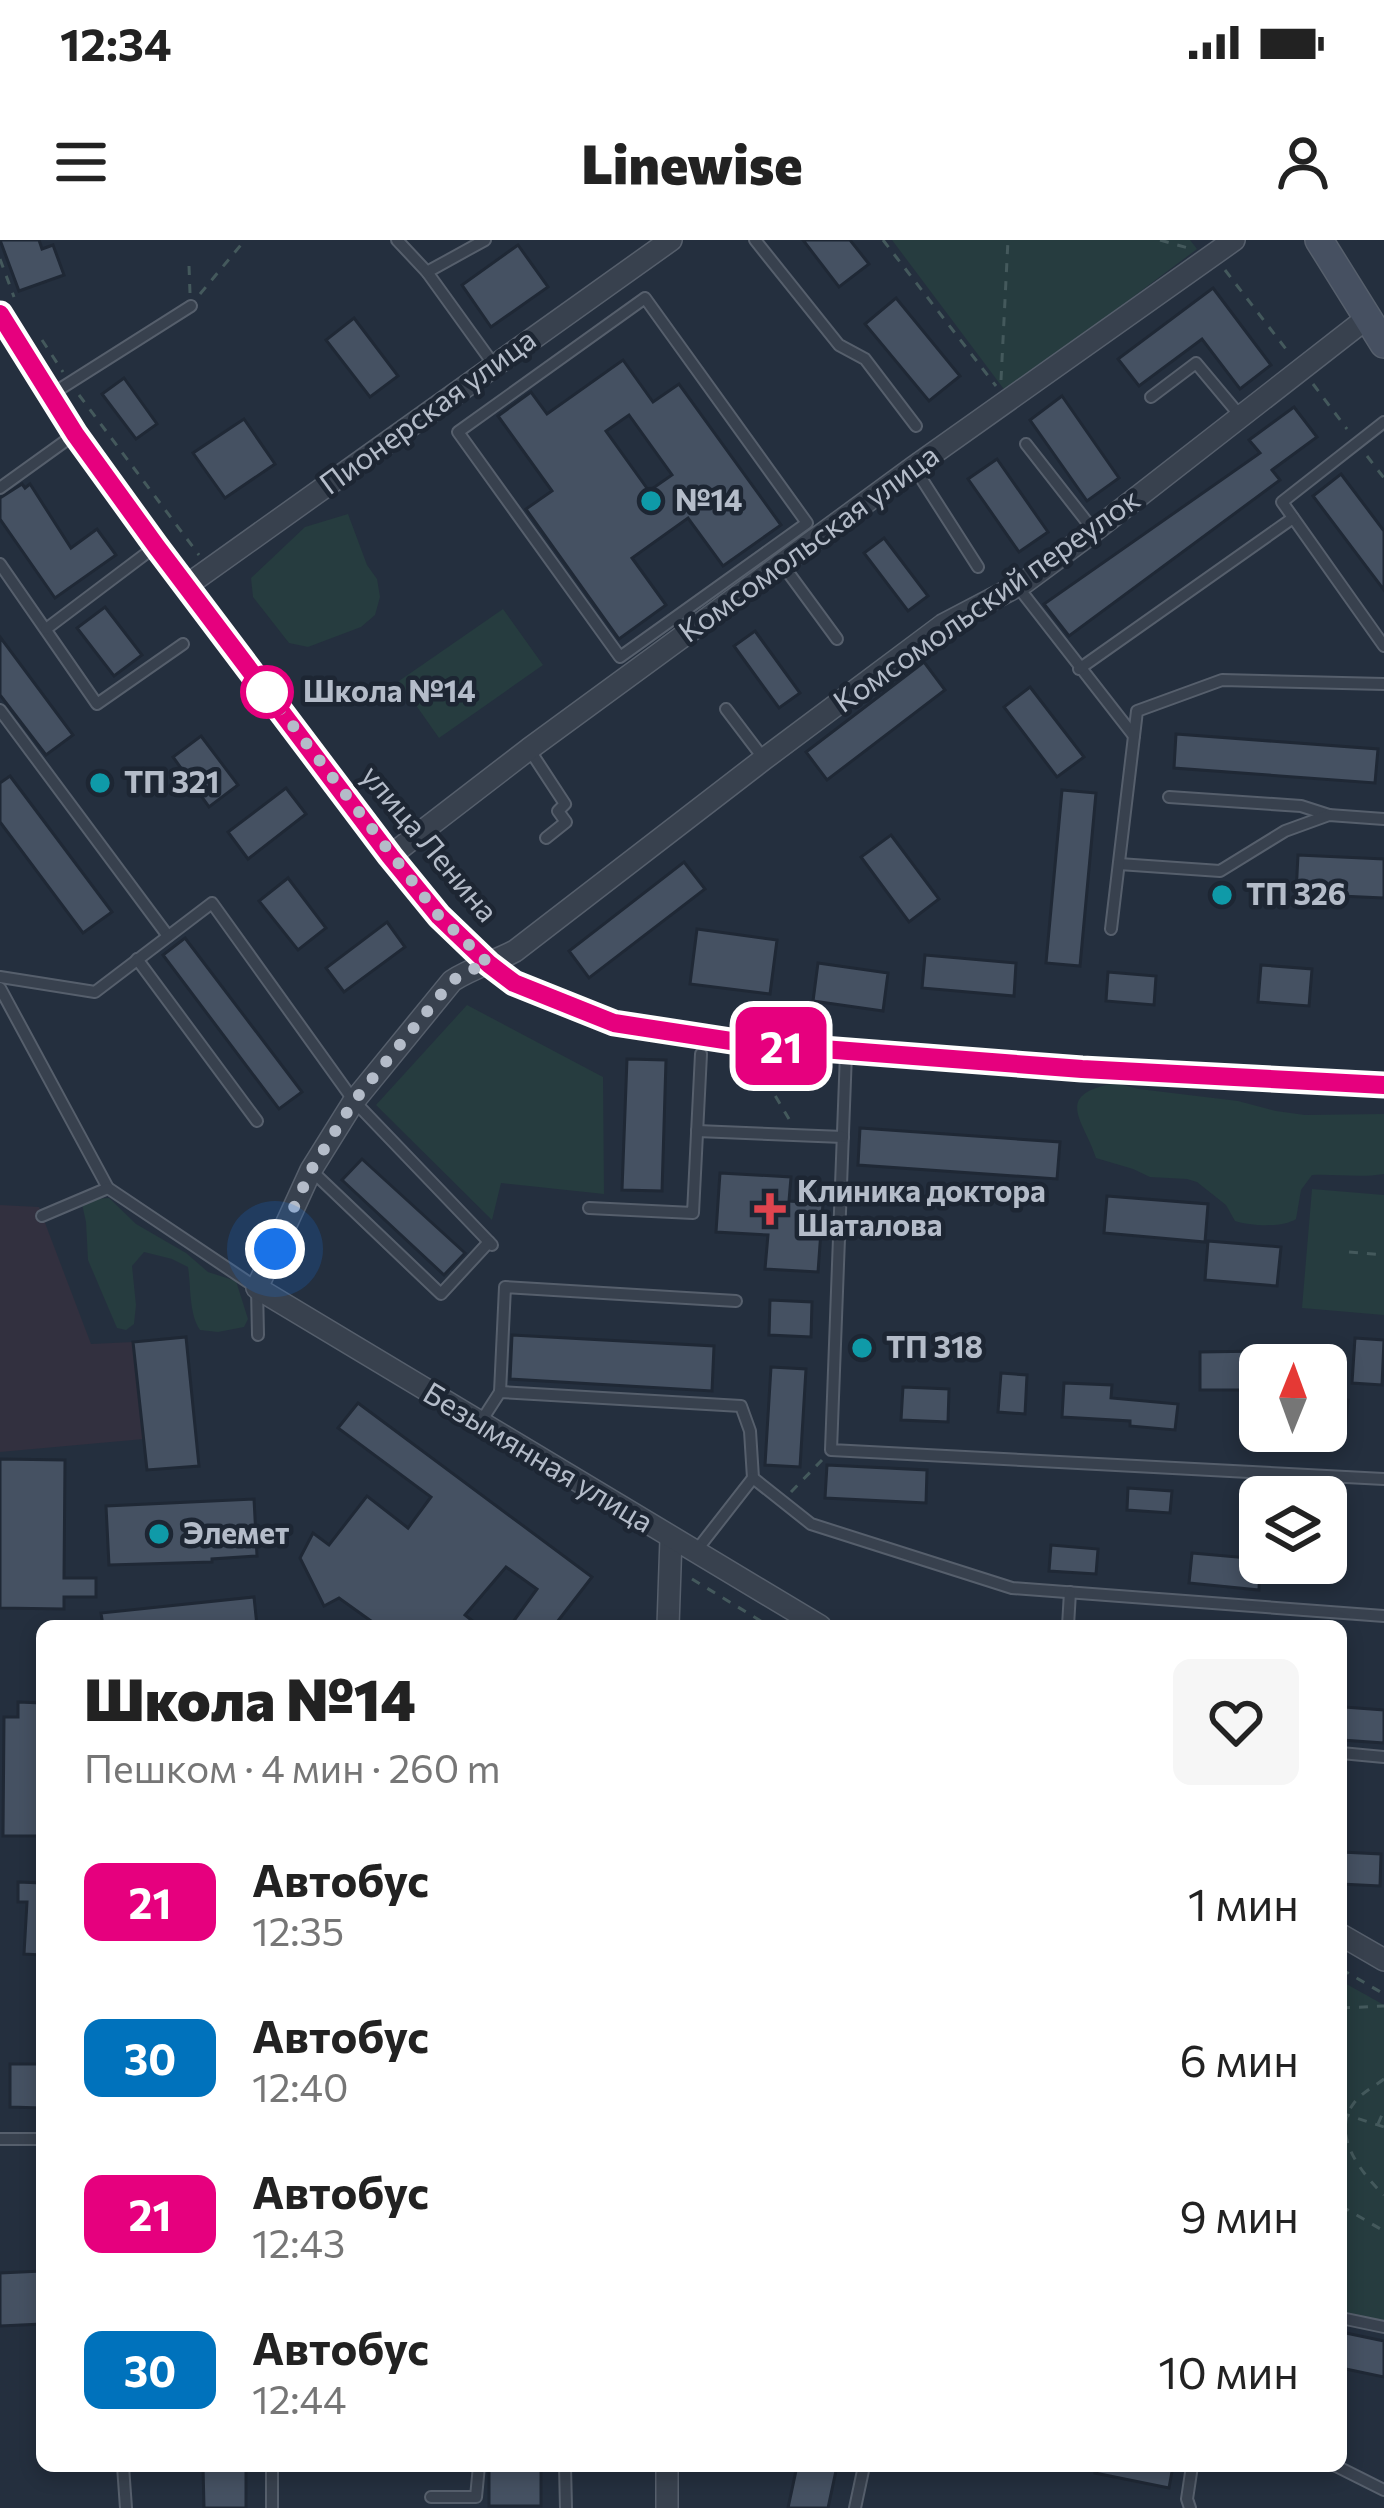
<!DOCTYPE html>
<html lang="ru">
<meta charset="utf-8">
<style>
body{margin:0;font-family:Commissioner,sans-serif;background:#f6f6f6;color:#222;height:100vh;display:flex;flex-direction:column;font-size:45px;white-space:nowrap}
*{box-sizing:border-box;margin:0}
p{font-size:39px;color:#767676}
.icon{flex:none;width:66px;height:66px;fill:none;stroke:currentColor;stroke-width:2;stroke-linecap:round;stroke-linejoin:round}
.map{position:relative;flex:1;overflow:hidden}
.drawer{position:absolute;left:36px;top:1380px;width:1311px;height:852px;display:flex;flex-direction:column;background:#fff;border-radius:18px;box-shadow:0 6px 18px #0003}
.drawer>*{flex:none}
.badge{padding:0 24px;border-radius:18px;font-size:42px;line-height:78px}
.needle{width:78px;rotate:1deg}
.controls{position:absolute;left:1239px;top:1104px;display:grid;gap:24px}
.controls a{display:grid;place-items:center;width:108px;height:108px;border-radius:18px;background:#fff;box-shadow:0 6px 18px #0003;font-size:60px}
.you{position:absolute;width:60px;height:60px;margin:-30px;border:9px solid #fff;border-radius:50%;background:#1a73e8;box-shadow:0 0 0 18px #1a73e833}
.map>.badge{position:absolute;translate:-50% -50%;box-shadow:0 0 0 6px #fff}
.round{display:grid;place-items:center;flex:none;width:126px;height:126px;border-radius:18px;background:#f6f6f6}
.summary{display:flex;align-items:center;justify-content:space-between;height:204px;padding:0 48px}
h1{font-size:57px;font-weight:800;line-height:90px}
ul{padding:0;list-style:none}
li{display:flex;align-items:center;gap:36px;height:156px;padding:0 48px}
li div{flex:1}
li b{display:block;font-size:45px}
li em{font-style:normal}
li .badge{min-width:132px;font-weight:700;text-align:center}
.status{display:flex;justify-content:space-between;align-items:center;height:84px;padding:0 60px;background:#fff;direction:ltr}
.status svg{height:33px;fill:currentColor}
header{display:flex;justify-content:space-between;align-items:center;height:156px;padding:0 48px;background:#fff;font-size:54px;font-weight:800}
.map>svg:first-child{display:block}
.medical{fill:#32303f}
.green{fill:#263c3f}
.building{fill:#455162;stroke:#1f2835;stroke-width:3;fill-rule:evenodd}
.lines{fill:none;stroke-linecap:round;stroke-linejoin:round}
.lane-casing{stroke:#565f6c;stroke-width:14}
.street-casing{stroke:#565f6c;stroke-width:24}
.secondary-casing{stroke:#565f6c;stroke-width:30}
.path{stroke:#44595c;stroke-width:3;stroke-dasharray:9 9;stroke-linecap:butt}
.lane{stroke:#38414e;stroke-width:10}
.street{stroke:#38414e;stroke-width:21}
.secondary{stroke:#465061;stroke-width:27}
.line-casing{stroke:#fff;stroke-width:27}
.line{stroke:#e6007e;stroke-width:18}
.walk{stroke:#b4bcc9;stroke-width:12;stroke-dasharray:0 21.6}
.culture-dot{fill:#0f9aa8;stroke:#1d2633;stroke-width:4.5}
.stop-dot{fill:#fff;stroke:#e6007e;stroke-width:6}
.health-dot{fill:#e0444e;stroke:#1d2633;stroke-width:4.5}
.labels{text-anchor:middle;stroke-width:9;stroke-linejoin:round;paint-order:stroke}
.street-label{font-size:30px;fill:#b4bcc9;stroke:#1d2633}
.poi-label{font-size:30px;font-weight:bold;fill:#b4bcc9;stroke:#1d2633;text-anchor:start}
.stop-label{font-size:30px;font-weight:bold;fill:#b4bcc9;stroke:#1d2633;text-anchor:start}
</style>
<div class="status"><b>12:34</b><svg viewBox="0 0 49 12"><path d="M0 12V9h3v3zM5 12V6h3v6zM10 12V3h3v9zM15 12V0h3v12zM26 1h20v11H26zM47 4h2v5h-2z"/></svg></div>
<header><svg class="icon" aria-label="menu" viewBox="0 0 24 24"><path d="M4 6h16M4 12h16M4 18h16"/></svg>Linewise<svg class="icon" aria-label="person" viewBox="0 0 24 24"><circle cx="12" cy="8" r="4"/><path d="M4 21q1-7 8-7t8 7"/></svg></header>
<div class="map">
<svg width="1384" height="2268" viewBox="0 0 1384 2268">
<rect width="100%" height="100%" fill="#242f3e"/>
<!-- medical -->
<polygon class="medical" points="0,965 39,967 91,1104 133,1102 144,1199 0,1212"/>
<!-- green -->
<g class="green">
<polygon points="892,0 1190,0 1197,9 1006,152"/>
<polygon points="348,274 367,325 377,339 380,357 375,375 361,387 308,407 289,403 253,357 251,338 305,287"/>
<polygon points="503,369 543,425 439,498 399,441"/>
<polygon points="467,765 603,837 604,954 501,943 492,980 376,865"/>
<path d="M1115,843L1139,849L1238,861L1276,871L1305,875L1384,874V934C1361,938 1336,934 1312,935L1301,950L1296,979C1282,988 1251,986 1235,981L1226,965L1197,942L1187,939L1150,937L1133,929L1096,918C1084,880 1052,855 1115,843Z"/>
<polygon points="1312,949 1384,955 1384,1075 1302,1068"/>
<path d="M109,958L136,984L186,1013L208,1032L236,1041L248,1079L244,1087L218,1092L200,1090C189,1074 191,1047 188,1027L172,1019L144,1012L132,1026L136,1065L134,1084L126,1090L117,1088L88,1020L86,982L82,964L90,959Z"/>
<polygon points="1341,1741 1384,1765 1384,2082 1341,2072"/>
</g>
<!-- building -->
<g class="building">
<polygon points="0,0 39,0 42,9 53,5 64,35 19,51"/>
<polygon points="803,0 850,0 869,24 839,47"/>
<polygon points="518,5 548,47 491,87 462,45"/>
<polygon points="1213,48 1271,125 1240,149 1202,99 1139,146 1118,119"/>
<polygon points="896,58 960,136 929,161 865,84"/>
<polygon points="354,78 398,136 370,157 326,100"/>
<path d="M623,120L653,162L679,144L781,285L723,326L688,278L632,318L666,365L619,399L526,269L552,251L498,176L531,152L547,174ZM629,175L672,235L649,251L606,191Z"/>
<polygon points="124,138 157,184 136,199 102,154"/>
<polygon points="1062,156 1119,238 1087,261 1030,180"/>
<polygon points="1294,167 1317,197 1272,230 1280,240 1069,396 1044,364 1260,213 1249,200"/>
<polygon points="244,179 275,224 225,258 193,213"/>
<polygon points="997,219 1048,292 1019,312 968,239"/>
<polygon points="1341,234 1384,291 1384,350 1313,256"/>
<polygon points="22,244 25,248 30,244 71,308 97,289 116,315 55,358 0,279 0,258"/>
<polygon points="884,298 928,356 908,371 864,313"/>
<polygon points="105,367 142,415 114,436 77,388"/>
<polygon points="755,391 800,453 779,468 734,406"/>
<polygon points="0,397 73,495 46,515 0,455"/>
<polygon points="924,422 945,450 827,540 806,512"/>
<polygon points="1030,447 1084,517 1057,537 1004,467"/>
<polygon points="1176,494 1378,509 1375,543 1174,528"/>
<polygon points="201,496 238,545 209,567 173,517"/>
<polygon points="10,536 112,672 83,693 0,582 0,543"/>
<polygon points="286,548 306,574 248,619 228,592"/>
<polygon points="1062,550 1096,553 1080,726 1046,723"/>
<polygon points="891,595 939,659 909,682 861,617"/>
<polygon points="1298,615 1384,619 1384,658 1296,654"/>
<polygon points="684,622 705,649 589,738 569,711"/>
<polygon points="288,638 326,688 298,710 259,661"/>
<polygon points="387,682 405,707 344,752 326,728"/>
<polygon points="697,689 777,700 770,754 690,744"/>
<polygon points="185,698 302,852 279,869 163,715"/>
<polygon points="925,715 1016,723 1014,756 922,748"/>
<polygon points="818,723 888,733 883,771 813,761"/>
<polygon points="1261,725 1312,729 1309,766 1258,762"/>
<polygon points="1108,732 1156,736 1154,765 1106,761"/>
<polygon points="627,819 666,820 662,951 622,950"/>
<polygon points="860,888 1060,902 1057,939 858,925"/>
<polygon points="362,919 465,1013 444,1035 342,940"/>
<polygon points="720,933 791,937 789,961 823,963 818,1032 765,1029 768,995 716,992"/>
<polygon points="1107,956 1208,964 1205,1002 1104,993"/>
<polygon points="1208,1001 1281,1007 1277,1046 1205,1040"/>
<polygon points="770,1060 812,1062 811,1097 769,1095"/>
<polygon points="512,1095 714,1106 712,1151 510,1139"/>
<polygon points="186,1097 199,1226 147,1230 133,1102"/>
<polygon points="1355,1098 1384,1100 1382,1145 1352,1143"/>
<polygon points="1264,1111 1264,1125 1260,1125 1260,1150 1200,1150 1200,1112"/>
<polygon points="771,1127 806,1129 800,1227 765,1225"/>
<polygon points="1001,1133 1027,1135 1025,1174 998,1172"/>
<polygon points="1064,1143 1112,1145 1111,1158 1178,1164 1175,1190 1130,1186 1130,1181 1062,1177"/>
<polygon points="903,1147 949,1149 948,1182 901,1180"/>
<polygon points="1326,1158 1348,1160 1344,1201 1326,1199"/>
<polygon points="358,1163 592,1337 554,1386 510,1386 537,1349 506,1327 465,1375 479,1386 378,1386 339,1358 324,1366 300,1318 313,1293 329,1305 367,1256 408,1288 431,1257 338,1188"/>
<polygon points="0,1219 65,1220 64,1338 96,1338 96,1357 64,1357 64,1369 0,1368"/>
<polygon points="827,1225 927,1230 926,1263 825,1258"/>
<polygon points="1128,1248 1172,1251 1170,1273 1127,1270"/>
<polygon points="254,1259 257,1316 212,1319 212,1322 109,1325 106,1266"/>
<polygon points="1051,1305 1098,1309 1096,1334 1049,1331"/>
<polygon points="1192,1313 1260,1319 1259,1350 1189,1343"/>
<polygon points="254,1357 257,1386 103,1386 101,1373"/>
<polygon points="18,1462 42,1463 42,1596 3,1596 4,1477 18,1477"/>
<polygon points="1344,1467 1384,1470 1384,1503 1342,1500"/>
<polygon points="1341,1612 1381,1614 1380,1646 1341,1644"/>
<polygon points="18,1642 42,1643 42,1715 24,1714 27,1662 18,1662"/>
<polygon points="10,1824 42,1824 42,1868 10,1867"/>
<polygon points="42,2031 42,2084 0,2086 0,2033"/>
<polygon points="1341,2092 1384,2101 1384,2137 1341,2128"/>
<polygon points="203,2226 246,2226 246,2268 204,2268"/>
<rect x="489" y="2226" width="52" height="40"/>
<polygon points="797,2226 837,2226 828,2268 788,2268"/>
<polygon points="1096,2226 1173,2226 1169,2248 1095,2233"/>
</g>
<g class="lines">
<!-- lane casing -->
<g class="lane-casing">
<g id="lane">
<polyline points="397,0 427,32 494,125"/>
<polyline points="755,0 839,105 865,119 916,186"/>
<polyline points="427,32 485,0"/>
<polygon points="645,58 807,283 620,417 458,192"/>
<polyline points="52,154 191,66"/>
<polyline points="1151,157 1196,123 1242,178"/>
<polyline points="1384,182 1282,262 1384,406"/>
<polyline points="1026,204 1094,291"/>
<polyline points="914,227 978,327"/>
<polyline points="0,248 75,194"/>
<polyline points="0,324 97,464 183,404"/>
<polyline points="782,324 837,399"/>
<polyline points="1018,347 1134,496"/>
<polyline points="46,389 156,306"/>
<polyline points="1079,429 1293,278"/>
<polyline points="726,469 764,519"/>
<polyline points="0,470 168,696"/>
<polyline points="529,509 565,564 558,571 566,582 546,598"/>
<polyline points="1169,557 1301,566 1329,575"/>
<polyline points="1119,624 1220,631 1285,591 1329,575 1384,579"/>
<polyline points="1111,689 1137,471 1222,440 1384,444"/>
<polyline points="137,719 257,881"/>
<polyline points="0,737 95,752 212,663 354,861 492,1005"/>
<polyline points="0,748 108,948 257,1048 258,1095"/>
<polyline points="846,813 831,1210 1384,1239"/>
<polyline points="697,891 843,897"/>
<polyline points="312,931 441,1054 489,1002"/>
<polyline points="589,968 693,973 701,814"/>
<polyline points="42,976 108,948"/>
<polyline points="500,1152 505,1047 736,1061"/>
<polyline points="480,1183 500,1152 741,1166 750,1191 753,1238 811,1284 1012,1348 1384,1376"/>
<polyline points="696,1311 753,1238"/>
<polyline points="1068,1386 1070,1352"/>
<polyline points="1341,1513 1384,1517"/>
<polyline points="0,1899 42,1899"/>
<polyline points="1341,2078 1384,2087"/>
<polyline points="123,2226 126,2268"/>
<polyline points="565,2226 566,2268"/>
<polyline points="1336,2226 1384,2250"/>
<polyline points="431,2257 476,2257 479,2226"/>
<polyline points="272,2268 272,2226"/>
<polyline points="855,2268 864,2226"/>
<polyline points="1190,2268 1187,2259 1192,2226"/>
</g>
</g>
<!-- street casing -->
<g class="street-casing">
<g id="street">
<polyline points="0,73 75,194 156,306 390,616 439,676 489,724 514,743 614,783 744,803 1082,829 1384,845"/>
<polyline points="186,346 671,0"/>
<polyline points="390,616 529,509 914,227 1234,0"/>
<polyline points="668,1386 671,1298"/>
<path d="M820,1386L257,1048L311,930L354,861L452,741C472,728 494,722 515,711L764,519L943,385L1025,342L1094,291L1367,78"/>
<polyline points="1341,1695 1384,1720"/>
<polyline points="667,2226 667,2268"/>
</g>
</g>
<!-- secondary casing -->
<g class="secondary-casing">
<polyline id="secondary" points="1319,0 1384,104"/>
</g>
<!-- path -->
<g class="path">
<polyline points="883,0 996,146"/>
<polyline points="1160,0 1188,8"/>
<polyline points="0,19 14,57"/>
<polyline points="189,26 190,53"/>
<polyline points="1225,30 1289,113"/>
<polyline points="200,54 245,0"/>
<polyline points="42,100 63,132"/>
<polyline points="1001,140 1008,0"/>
<polyline points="1313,144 1347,189"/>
<polyline points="79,155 199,315"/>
<polyline points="1367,216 1384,238"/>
<polyline points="757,825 789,879"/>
<polyline points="1349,1012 1384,1015"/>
<polyline points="791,1252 822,1220"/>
<polyline points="692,1339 769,1386"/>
<polyline points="1341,1729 1384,1754"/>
<polyline points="1341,1768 1384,1766"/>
<path d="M1384,1839C1375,1846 1361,1853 1354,1863C1330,1894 1361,1933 1384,1955"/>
<polyline points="1341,1873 1384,1887"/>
<polyline points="1378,1884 1384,1870"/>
<polyline points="1341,1966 1384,1991"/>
</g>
<!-- lane -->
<use href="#lane" class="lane"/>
<!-- street -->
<use href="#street" class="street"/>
<!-- secondary -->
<use href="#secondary" class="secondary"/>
</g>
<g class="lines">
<!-- line casing -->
<g class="line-casing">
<polyline id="line" points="0,74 75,194 156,306 390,616 439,676 489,724 514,743 614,783 744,803 1082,829 1384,845"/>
</g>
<!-- line -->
<use href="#line" class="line"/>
<!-- walk -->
<polyline class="walk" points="267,452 439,676 489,724 467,731 452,741 354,861 311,930 275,1009"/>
</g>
<!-- markers -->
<g class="culture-dot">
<circle cx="651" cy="261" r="12"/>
<circle cx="100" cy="543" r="12"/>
<circle cx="1222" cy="655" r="12"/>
<circle cx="862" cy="1108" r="12"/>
<circle cx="159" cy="1294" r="12"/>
</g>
<circle class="stop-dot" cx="267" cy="452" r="24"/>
<path class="health-dot" d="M764 951h12v12h12v12h-12v12h-12v-12h-12v-12h12z"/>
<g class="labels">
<!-- street labels -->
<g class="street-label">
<text transform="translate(428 172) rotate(-36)" y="10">Пионерская улица</text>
<text transform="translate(809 304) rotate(-36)" y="10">Комсомольская улица</text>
<text transform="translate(987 361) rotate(-35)" y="10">Комсомольский переулок</text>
<text transform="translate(429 604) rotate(50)" y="10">улица Ленина</text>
<text transform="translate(538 1218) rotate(31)" y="10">Безымянная улица</text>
</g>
<!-- poi labels -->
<g class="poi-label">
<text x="675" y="271">№14</text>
<text x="124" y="553">ТП 321</text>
<text x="1246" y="665">ТП 326</text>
<text x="797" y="962">Клиника доктора<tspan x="797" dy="34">Шаталова</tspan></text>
<text x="886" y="1118">ТП 318</text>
<text x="183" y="1304">Элемет</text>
</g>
<!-- stop labels -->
<g class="stop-label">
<text x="303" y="462">Школа №14</text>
</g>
</g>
</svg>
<div class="controls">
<a><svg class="needle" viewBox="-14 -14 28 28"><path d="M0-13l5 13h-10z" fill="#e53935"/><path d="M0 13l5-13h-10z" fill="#767676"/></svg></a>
<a><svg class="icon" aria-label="layers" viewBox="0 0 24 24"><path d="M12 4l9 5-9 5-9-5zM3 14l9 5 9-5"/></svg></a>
</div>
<div class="you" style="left:275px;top:1009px"></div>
<b class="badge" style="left:781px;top:806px;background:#e6007e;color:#fff">21</b>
<section class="drawer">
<div class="summary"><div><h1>Школа №14</h1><p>Пешком · 4 мин · 260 m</p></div><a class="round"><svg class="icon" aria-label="heart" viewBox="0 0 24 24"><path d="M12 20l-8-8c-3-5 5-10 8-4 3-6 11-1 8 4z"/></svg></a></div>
<ul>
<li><span class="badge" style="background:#e6007e;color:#fff">21</span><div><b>Автобус</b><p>12:35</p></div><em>1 мин</em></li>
<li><span class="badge" style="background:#0072bc;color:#fff">30</span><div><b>Автобус</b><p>12:40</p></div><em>6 мин</em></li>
<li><span class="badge" style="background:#e6007e;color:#fff">21</span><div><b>Автобус</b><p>12:43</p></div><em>9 мин</em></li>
<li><span class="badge" style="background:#0072bc;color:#fff">30</span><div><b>Автобус</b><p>12:44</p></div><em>10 мин</em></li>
</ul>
</section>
</div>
